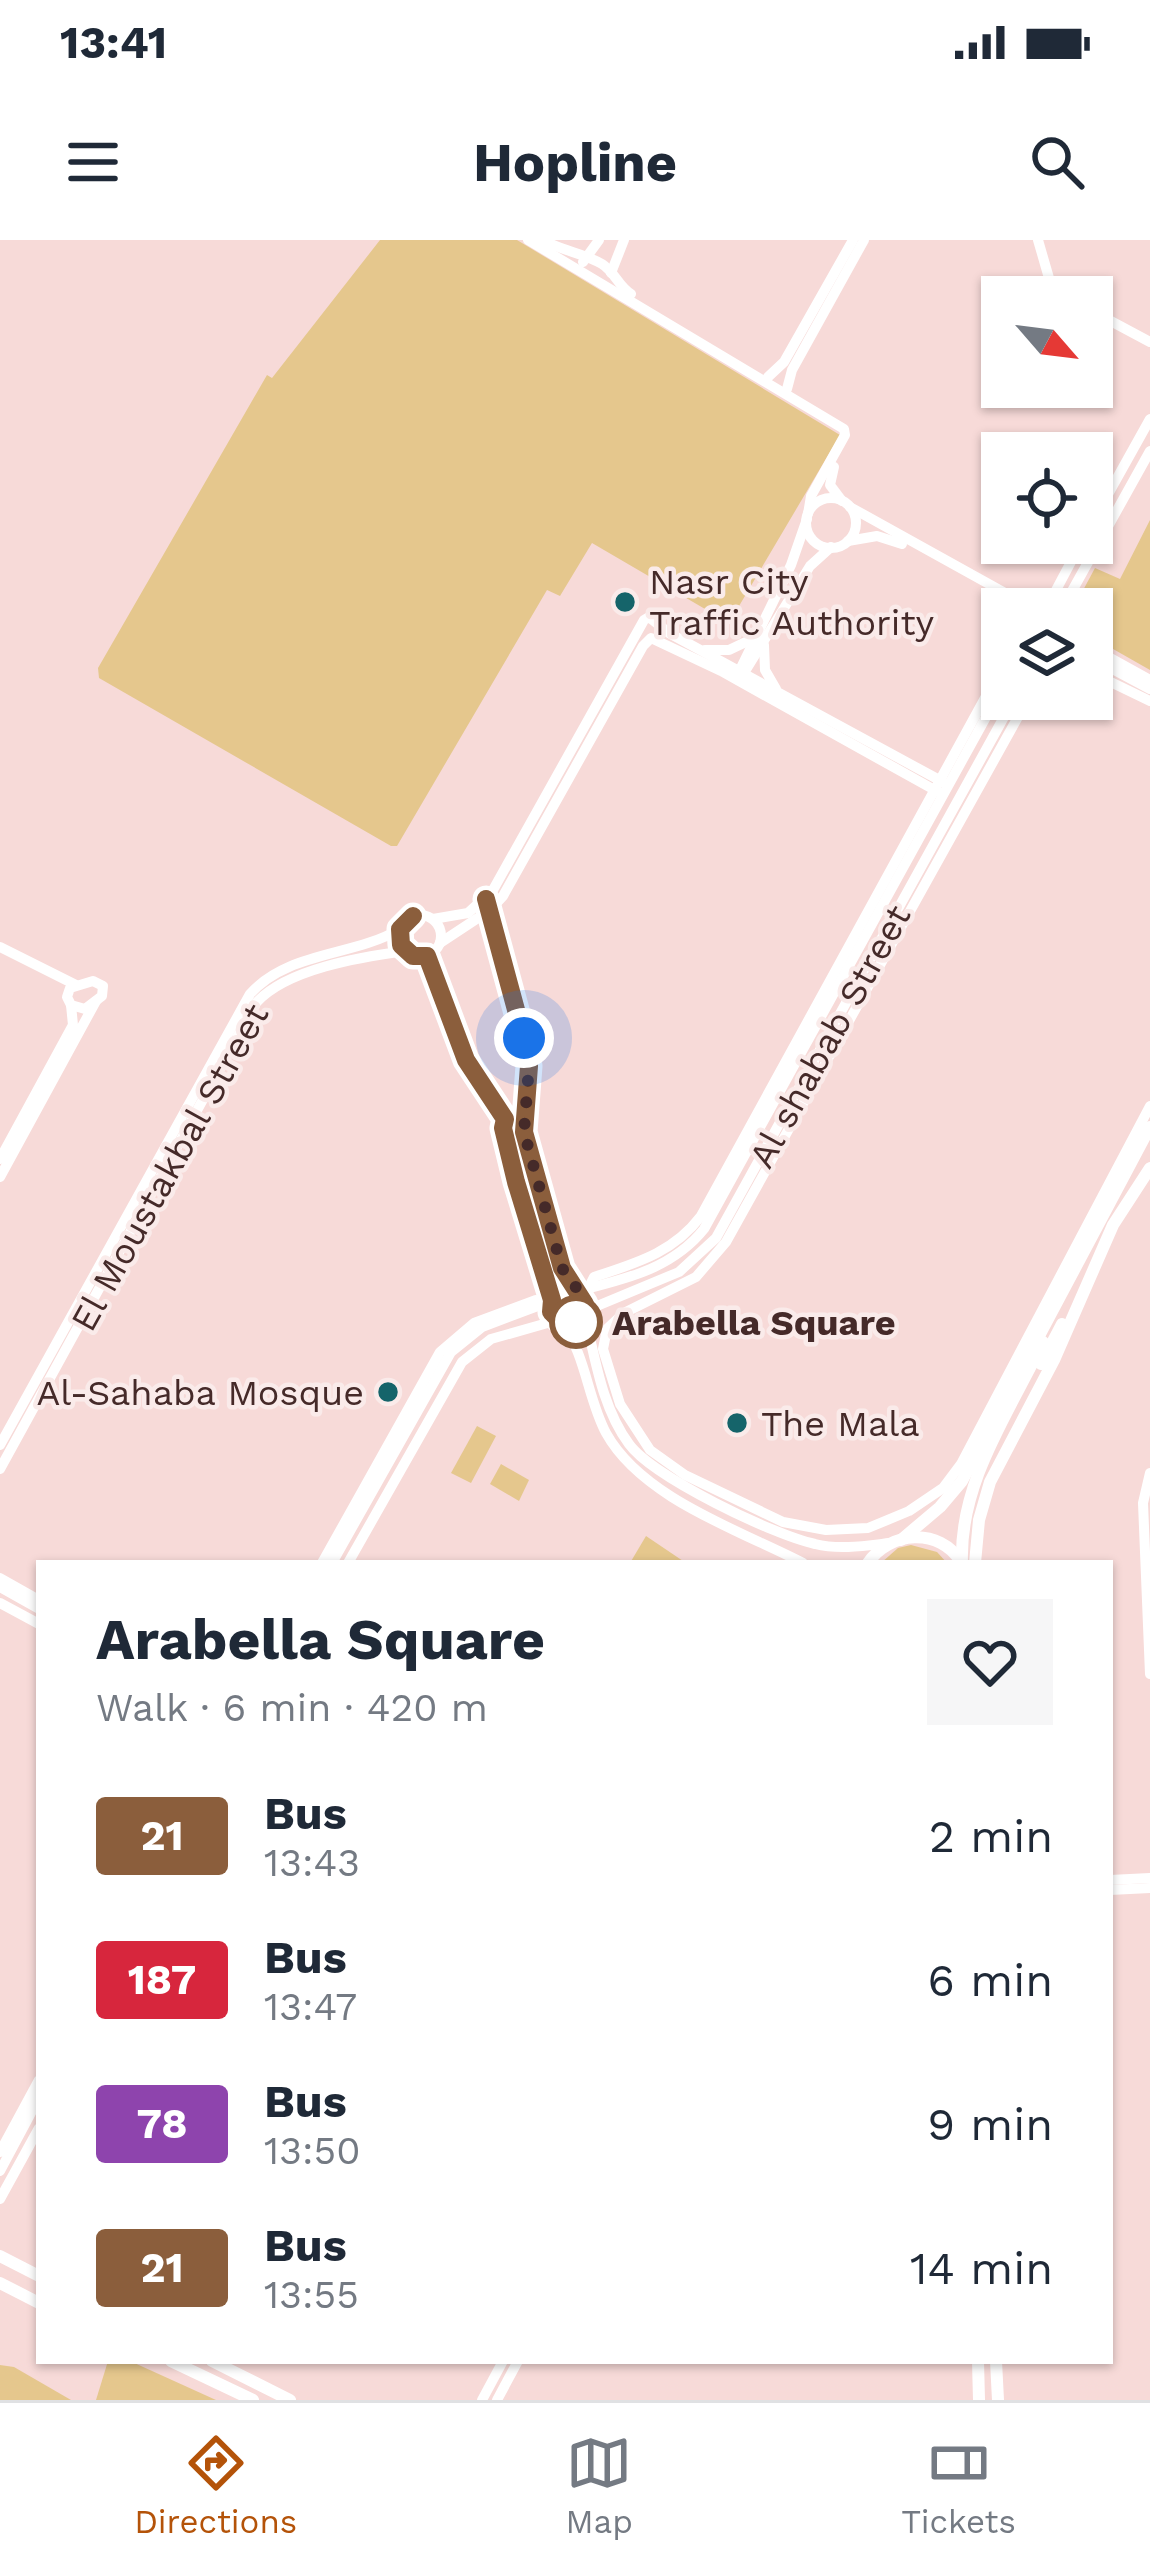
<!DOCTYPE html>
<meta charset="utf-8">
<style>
body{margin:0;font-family:"Work Sans",sans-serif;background:#f6f6f7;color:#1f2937;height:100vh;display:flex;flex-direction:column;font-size:45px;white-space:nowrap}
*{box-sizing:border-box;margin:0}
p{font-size:39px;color:#747a83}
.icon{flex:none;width:66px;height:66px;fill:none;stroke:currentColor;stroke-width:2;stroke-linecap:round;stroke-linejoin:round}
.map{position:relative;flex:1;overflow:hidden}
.sheet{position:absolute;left:36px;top:1320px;width:1077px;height:804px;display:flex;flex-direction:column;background:#fff;border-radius:0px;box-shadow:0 3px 9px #0004}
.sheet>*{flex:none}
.badge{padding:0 24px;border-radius:9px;font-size:42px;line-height:78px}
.needle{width:78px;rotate:118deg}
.controls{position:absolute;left:981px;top:36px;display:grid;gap:24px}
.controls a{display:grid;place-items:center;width:132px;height:132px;border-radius:0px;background:#fff;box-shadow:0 3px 9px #0004;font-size:60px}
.you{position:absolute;width:60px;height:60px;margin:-30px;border:9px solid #fff;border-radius:50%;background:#1a73e8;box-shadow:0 0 0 18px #1a73e833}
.map>.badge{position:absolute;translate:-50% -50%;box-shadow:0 0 0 6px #fff}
.round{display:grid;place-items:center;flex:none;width:126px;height:126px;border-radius:0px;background:#f6f6f7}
.summary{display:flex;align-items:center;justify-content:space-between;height:204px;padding:0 60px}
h1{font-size:57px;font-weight:700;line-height:90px}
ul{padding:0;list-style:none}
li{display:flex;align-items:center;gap:36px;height:144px;padding:0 60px}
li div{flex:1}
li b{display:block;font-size:45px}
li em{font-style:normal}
li .badge{min-width:132px;font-weight:700;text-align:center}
.status{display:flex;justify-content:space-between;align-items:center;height:84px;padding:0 60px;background:#fff;direction:ltr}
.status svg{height:33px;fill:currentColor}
header{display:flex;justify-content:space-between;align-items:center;height:156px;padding:0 60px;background:#fff;font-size:54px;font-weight:700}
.menu{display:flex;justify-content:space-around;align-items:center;height:168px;border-top:3px solid #e0e1e3;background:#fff;font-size:33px;color:#747a83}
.menu a{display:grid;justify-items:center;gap:6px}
.menu .on{color:#b45309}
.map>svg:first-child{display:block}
.green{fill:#e5c78d}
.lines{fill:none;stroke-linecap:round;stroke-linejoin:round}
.secondary{stroke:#fff;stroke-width:10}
.primary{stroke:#fff;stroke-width:12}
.line-casing{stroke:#fff;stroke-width:27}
.line{stroke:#8b5e3c;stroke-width:18}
.walk{stroke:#452a29;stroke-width:12;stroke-dasharray:0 21.6}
.poi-dot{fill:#15646a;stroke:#faebea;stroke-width:4.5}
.stop-dot{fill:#fff;stroke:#8b5e3c;stroke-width:6}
.labels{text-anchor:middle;stroke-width:9;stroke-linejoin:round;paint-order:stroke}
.poi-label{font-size:36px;fill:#452a29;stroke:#faebea;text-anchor:start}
.street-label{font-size:36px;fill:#452a29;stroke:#faebea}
.stop-label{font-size:36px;font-weight:bold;fill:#452a29;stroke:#faebea;text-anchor:start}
</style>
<div class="status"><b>13:41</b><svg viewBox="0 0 49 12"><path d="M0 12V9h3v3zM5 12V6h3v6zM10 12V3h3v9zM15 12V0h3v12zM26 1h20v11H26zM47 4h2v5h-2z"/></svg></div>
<header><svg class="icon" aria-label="menu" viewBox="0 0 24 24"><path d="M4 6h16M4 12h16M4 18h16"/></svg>Hopline<svg class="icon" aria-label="search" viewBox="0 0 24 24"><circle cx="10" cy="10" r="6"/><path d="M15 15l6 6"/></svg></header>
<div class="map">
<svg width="1150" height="2160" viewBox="0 0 1150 2160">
<rect width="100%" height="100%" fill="#f7dad8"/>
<!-- green -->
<g class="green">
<polygon points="380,0 517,0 840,195 729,383 592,303 560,356 547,350 397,606 391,606 99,438 98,428 267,135 272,138"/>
<polygon points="1150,280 1150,430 1092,397 1092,369 1073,369 1095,328 1120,339"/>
<polygon points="477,1186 496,1196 471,1243 451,1233"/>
<polygon points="501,1224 529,1240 519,1261 490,1244"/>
<polygon points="646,1296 686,1323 630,1323"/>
<polygon points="911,1305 937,1312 947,1323 881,1323 898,1308"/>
<polygon points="108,2121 130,2121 216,2160 96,2160"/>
<polygon points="0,2125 14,2127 71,2160 0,2160"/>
</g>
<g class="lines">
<!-- secondary -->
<g class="secondary">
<polyline points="528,0 844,189 845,195 811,256 808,274"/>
<path d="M543,0C562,11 583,13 602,24C615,32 618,46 631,54"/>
<polyline points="1038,0 1051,45 1066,57"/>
<polyline points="583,22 599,0"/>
<polyline points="611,33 624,0"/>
<polyline points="1092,71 1150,102"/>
<polyline points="768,137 784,122 853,0"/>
<polyline points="787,149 792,130 864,0"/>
<polyline points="834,227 830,245 842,261"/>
<circle cx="831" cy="283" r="25"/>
<polyline points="850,267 1034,369"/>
<polyline points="1092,283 1150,179"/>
<polyline points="848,301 877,296 902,304"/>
<polyline points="1046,369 1081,303"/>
<polyline points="1062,369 1150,211"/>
<polyline points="764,405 765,430 776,449"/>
<polyline points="1092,408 1150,440"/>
<polyline points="705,410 729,410 750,400"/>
<polyline points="1092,418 1150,449"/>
<polyline points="744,433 810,326 831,307"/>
<polyline points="1092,433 1150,461"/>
<polyline points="738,434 791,325 807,279"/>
<polyline points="1028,459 726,1002 696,1037 624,1073 607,1089 603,1109 620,1164 650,1210 685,1235 783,1282 826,1290 868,1288 909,1271 943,1248 961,1224 1150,866"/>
<path d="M488,664C511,727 533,812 523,877"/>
<circle cx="420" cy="696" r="21"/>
<polyline points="433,679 468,673 493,650 644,380 649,377 669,393 943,542"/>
<polyline points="440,703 490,670 503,656 643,406 651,398 721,431 940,553"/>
<polyline points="0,707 76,745"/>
<polyline points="427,716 460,809 505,879"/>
<polygon points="93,741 103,746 102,756 85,769 71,765 67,757 70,748"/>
<circle cx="515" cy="885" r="12"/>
<polyline points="524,892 562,1027 575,1050"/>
<polyline points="506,893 552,1060"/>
<polyline points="0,919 73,785 71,765"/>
<polyline points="0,937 96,761"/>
<circle cx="568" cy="1066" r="17"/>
<path d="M588,1049L594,1037C636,1023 673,1013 701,976L1002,427"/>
<path d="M578,1051C625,1039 672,1029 704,989L1002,448"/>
<polyline points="585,1071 679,1032 716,998 1014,459"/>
<path d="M584,1072C595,1116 601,1166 629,1204C653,1237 773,1295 815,1304C839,1310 864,1306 889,1303"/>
<path d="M561,1082C586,1114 587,1157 606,1193C642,1258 739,1290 803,1323"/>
<path d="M0,1205L250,754C288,711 353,717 400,689"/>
<path d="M0,1229L256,763C286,729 361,717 405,711"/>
<polyline points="1150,1233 1143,1263 1150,1434"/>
<polyline points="322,1323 440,1112 474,1083 536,1060 544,1064"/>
<polyline points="332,1323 451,1112 482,1087 551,1061"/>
<polyline points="348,1323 462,1122 491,1099 558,1080"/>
<polyline points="0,1338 39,1360"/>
<polyline points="0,1347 39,1369"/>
<polyline points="0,1363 39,1384"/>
<polyline points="1110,1640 1150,1638"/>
<polyline points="1110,1650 1150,1648"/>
<polyline points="0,1912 39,1840"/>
<polyline points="0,1931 39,1858"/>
<polyline points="0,1959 39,1888"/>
<polyline points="482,2160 503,2121"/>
<polyline points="497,2160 518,2121"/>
</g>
<!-- primary -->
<g class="primary">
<polyline points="1041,1124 1062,1084"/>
<polyline points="901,1300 940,1267 962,1241 1150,887"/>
<path d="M868,1323C889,1291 940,1287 961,1322"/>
<path d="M962,1323C959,1242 1009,1173 1043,1102"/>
<polyline points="975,1323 979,1280 990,1242 1054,1120 1113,985 1150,928"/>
<polyline points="0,2016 39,2036"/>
<polyline points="0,2043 39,2063"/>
<polyline points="171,2121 253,2160"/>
<polyline points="212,2121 290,2160"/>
<polyline points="978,2121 979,2160"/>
<polyline points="996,2121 998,2160"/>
</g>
</g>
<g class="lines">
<!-- line casing -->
<g class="line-casing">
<path id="line" d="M413,676L400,689L401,705L413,716H427L466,820L505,879L503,888L516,942L552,1060L551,1072L561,1082C575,1086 585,1078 585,1064L562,1028L524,892L529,826L525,803L486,659"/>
</g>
<!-- line -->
<use href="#line" class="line"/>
<!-- walk -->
<polyline class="walk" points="524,798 529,826 524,892 562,1028 583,1057 584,1072 576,1082"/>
</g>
<!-- markers -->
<g class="poi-dot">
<circle cx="625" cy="362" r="12"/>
<circle cx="388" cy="1152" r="12"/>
<circle cx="737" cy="1183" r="12"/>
</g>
<circle class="stop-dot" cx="576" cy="1082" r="24"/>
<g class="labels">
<!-- poi labels -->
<g class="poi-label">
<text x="649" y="354">Nasr City<tspan x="649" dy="41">Traffic Authority</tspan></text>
<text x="364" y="1165" text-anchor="end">Al-Sahaba Mosque</text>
<text x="761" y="1196">The Mala</text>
</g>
<!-- street labels -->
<g class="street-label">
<text transform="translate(829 796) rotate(-61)" y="13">Al shabab Street</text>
<text transform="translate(169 927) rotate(-61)" y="13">El Moustakbal Street</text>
</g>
<!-- stop labels -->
<g class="stop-label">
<text x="612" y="1095">Arabella Square</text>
</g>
</g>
</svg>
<div class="controls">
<a><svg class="needle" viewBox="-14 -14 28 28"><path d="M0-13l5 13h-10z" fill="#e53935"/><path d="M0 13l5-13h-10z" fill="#747a83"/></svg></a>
<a><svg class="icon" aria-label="locate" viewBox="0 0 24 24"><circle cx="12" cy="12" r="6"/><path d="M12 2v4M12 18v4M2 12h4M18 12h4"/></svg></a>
<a><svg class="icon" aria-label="layers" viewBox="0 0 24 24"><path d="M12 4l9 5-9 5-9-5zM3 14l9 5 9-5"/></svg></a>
</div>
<div class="you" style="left:524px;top:798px"></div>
<section class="sheet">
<div class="summary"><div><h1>Arabella Square</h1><p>Walk · 6 min · 420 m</p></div><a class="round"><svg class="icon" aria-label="heart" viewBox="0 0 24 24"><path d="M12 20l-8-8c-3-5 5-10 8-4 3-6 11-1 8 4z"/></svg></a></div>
<ul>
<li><span class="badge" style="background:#8b5e3c;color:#fff">21</span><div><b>Bus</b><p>13:43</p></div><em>2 min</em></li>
<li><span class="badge" style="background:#d7263d;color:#fff">187</span><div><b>Bus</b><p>13:47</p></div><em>6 min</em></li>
<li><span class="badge" style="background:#8e44ad;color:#fff">78</span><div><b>Bus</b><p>13:50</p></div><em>9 min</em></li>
<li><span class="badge" style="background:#8b5e3c;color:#fff">21</span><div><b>Bus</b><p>13:55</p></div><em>14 min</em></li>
</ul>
</section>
</div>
<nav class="menu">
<a class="on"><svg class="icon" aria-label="directions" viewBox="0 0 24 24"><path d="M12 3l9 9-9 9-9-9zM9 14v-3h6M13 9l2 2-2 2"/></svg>Directions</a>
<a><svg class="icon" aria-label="map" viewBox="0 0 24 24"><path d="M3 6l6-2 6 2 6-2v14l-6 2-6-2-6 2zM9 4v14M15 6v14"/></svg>Map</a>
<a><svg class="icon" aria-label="tickets" viewBox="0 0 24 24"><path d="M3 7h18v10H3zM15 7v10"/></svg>Tickets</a>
</nav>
